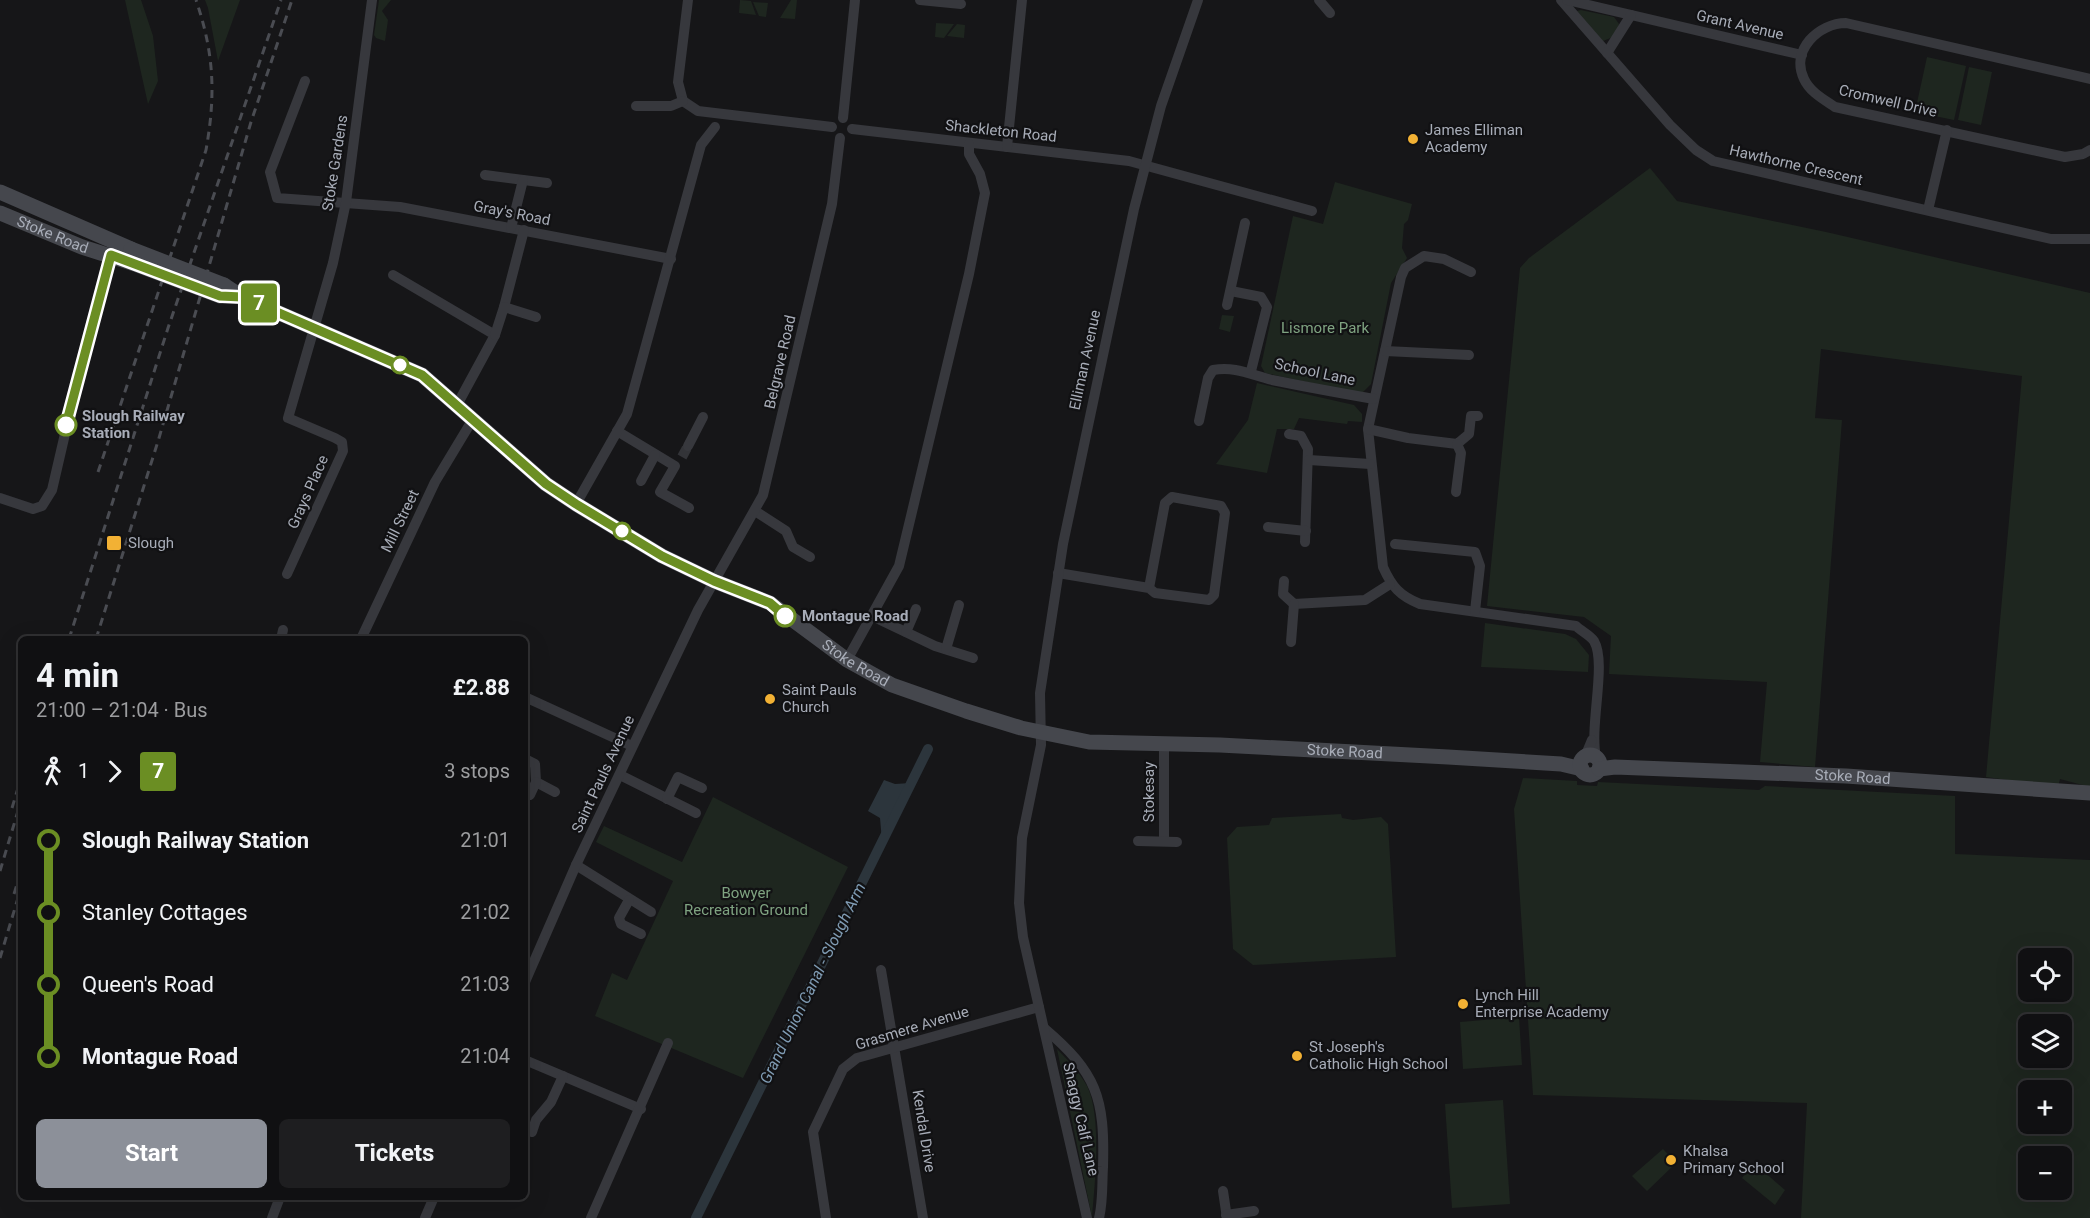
<!DOCTYPE html>
<meta charset="utf-8">
<style>
body{margin:0;font-family:Roboto,sans-serif;background:#1e1e20;color:#f1f3f6;height:100vh;display:flex;flex-direction:column;font-size:22px;white-space:nowrap}
*{box-sizing:border-box;margin:0}
p{font-size:20px;color:#9c9d9f}
.icon{flex:none;width:33px;height:33px;fill:none;stroke:currentColor;stroke-width:2;stroke-linecap:round;stroke-linejoin:round}
.map{position:relative;flex:1;overflow:hidden}
.details{position:absolute;left:18px;top:636px;width:510px;height:564px;display:flex;flex-direction:column;background:#101012;border-radius:9px;box-shadow:0 6px 24px #0002,0 0 0 2px #303032}
.details>*{flex:none}
.badge{padding:0 12px;border-radius:4px;font-size:21px;line-height:39px}
.tools{position:absolute;left:2018px;top:948px;display:grid;gap:12px}
.tools a{display:grid;place-items:center;width:54px;height:54px;border-radius:9px;background:#101012;box-shadow:0 6px 24px #0002,0 0 0 2px #303032;font-size:30px}
.map>.badge{position:absolute;translate:-50% -50%;box-shadow:0 0 0 3px #fff}
.legs{display:flex;align-items:center;gap:9px;height:66px;padding:0 18px;font-size:20px}
.legs p{margin-inline-start:auto}
.summary{display:flex;align-items:center;justify-content:space-between;height:102px;padding:0 18px}
h1{font-size:33px;font-weight:700;line-height:45px}
.cta{display:flex;gap:12px;margin-top:auto;padding:12px 18px}
.cta a{flex:1;height:69px;border-radius:9px;background:#8c9099;color:#fff;font-size:24px;font-weight:700;line-height:69px;text-align:center}
.cta a+a{background:#1e1e20;color:#f1f3f6}
ul{padding:0 18px;list-style:none}
li{display:flex;align-items:center;gap:21px;height:72px;font-size:22px}
li i{display:grid;place-items:center;width:9px;height:100%;margin:0 8px;background:currentColor}
li i::after{content:'';width:15px;height:15px;margin:-8px;border:4px solid;border-radius:50%;background:#101012}
li p{margin-inline-start:auto}
li:first-child i{background:linear-gradient(#0000 50%,currentColor 0)}
li:last-child i{background:linear-gradient(currentColor 50%,#0000 0)}
.map>svg:first-child{display:block}
.green{fill:#1e261f;fill-rule:evenodd}
.water{fill:#2c353c}
.lines{fill:none;stroke-linecap:round;stroke-linejoin:round}
.canal{stroke:#2c353c;stroke-width:10}
.minor-tunnel{stroke:#333438;stroke-width:10;stroke-dasharray:10 5;stroke-linecap:butt}
.minor{stroke:#37383d;stroke-width:10}
.secondary{stroke:#45474d;stroke-width:15}
.rail{stroke:#4a4c52;stroke-width:3;stroke-dasharray:8 6;stroke-linecap:butt}
.secondary-bridge{stroke:#45474d;stroke-width:15}
.line-1-casing{stroke:#fff;stroke-width:14}
.line-1{stroke:#6b8e23;stroke-width:9}
.poi-dot{fill:#f2b134;stroke:#111113;stroke-width:2}
.stop-1-dot{fill:#fff;stroke:#6b8e23;stroke-width:3}
.labels{text-anchor:middle;stroke-width:4.5;stroke-linejoin:round;paint-order:stroke}
.street-label{font-size:15px;fill:#a8adb8;stroke:#111113}
.poi-label{font-size:15px;fill:#a8adb8;stroke:#111113;text-anchor:start}
.park-label{font-size:15px;fill:#7fa381;stroke:#111113}
.stop-label{font-size:15px;font-weight:bold;fill:#a8adb8;stroke:#111113;text-anchor:start}
.water-label{font-size:16px;font-style:italic;fill:#7f9bb3;stroke:#111113}
</style>
<div class="map">
<svg width="2090" height="1218" viewBox="0 0 2090 1218">
<rect width="100%" height="100%" fill="#161618"/>
<!-- green -->
<g class="green">
<polygon points="125,0 141,0 153,36 158,81 148,104"/>
<polygon points="205,0 240,0 218,61 208,8"/>
<polygon points="379,0 391,0 382,11 388,20 385,41 376,38 374,35"/>
<polygon points="740,0 751,1 756,15 739,13"/>
<polygon points="791,0 797,0 795,19 780,18"/>
<polygon points="753,2 768,3 766,17 759,16"/>
<path d="M1581,10L1614,17L1619,24C1617,35 1614,37 1603,41L1577,11Z"/>
<polygon points="936,23 954,24 944,38 935,37"/>
<polygon points="957,24 965,25 964,38 947,36"/>
<polygon points="1927,57 1966,66 1954,120 1915,112"/>
<polygon points="1969,67 1992,72 1981,125 1958,120"/>
<polygon points="1650,168 1677,201 1826,232 2090,293 2090,787 2060,779 2058,787 1986,777 2022,376 1821,349 1815,418 1842,420 1815,767 1760,762 1767,682 1609,674 1611,636 1584,617 1487,606 1520,268 1529,258"/>
<polygon points="1335,182 1412,204 1408,220 1404,224 1402,248 1407,258 1391,283 1371,384 1361,394 1265,373 1261,366 1293,216 1323,224"/>
<polygon points="1222,315 1234,316 1230,332 1219,329"/>
<polygon points="1257,383 1354,405 1362,414 1362,422 1348,421 1347,424 1299,418 1294,429 1277,429 1267,473 1216,464 1248,420"/>
<polygon points="1485,623 1565,634 1576,639 1589,655 1588,672 1481,667"/>
<path d="M1523,778L1577,781V785L1597,786L1598,782L1759,790L1765,786L1955,796V854L2090,860V1218H1801L1807,1103L1533,1095L1514,809ZM2028,958H2061V992H2028ZM2028,1024H2061V1058H2028ZM2028,1090H2061V1124H2028ZM2028,1156H2061V1190H2028Z"/>
<polygon points="713,797 848,867 743,1078 595,1016 612,973 627,980 673,881 596,842 604,826 682,862"/>
<polygon points="1341,814 1342,818 1353,820 1381,817 1388,824 1396,957 1253,965 1233,949 1227,838 1237,827 1269,825 1272,818"/>
<polygon points="1519,1017 1522,1065 1463,1069 1460,1022"/>
<path d="M1057,1049C1068,1060 1079,1072 1087,1086C1102,1116 1095,1183 1092,1217Z"/>
<polygon points="1503,1100 1510,1204 1452,1208 1445,1104"/>
<polygon points="1663,1149 1676,1163 1647,1191 1632,1176"/>
<polygon points="1754,1163 1785,1190 1775,1205 1742,1178"/>
</g>
<!-- water -->
<polygon class="water" points="884,780 895,784 911,783 882,841 880,818 868,811"/>
<g class="lines">
<!-- canal -->
<polyline class="canal" points="696,1218 928,749"/>
<!-- minor-tunnel -->
<polyline class="minor-tunnel" points="682,457 688,446"/>
<!-- minor -->
<g class="minor">
<polyline points="920,0 961,4"/>
<polyline points="1319,0 1330,13"/>
<polyline points="1561,0 1670,125 1696,150 1713,161 2051,239 2090,239"/>
<polyline points="1567,0 1802,55"/>
<polyline points="1607,53 1631,15"/>
<path d="M2090,79L1846,23C1819,23 1790,50 1804,79C1810,92 1823,99 1835,107L2065,157L2083,154L2090,150"/>
<polyline points="305,81 270,172 277,198 400,207 671,259"/>
<polyline points="683,101 698,111 832,127"/>
<polyline points="683,101 678,82 688,0"/>
<polyline points="636,106 671,106 683,101"/>
<polyline points="843,118 855,0"/>
<polyline points="852,129 1129,161 1312,211"/>
<polyline points="1007,147 1022,0"/>
<polyline points="485,175 547,183"/>
<polyline points="1928,210 1947,130"/>
<polyline points="511,228 523,180"/>
<path d="M1471,272L1444,259L1424,256L1405,268L1401,277L1368,429L1383,567C1392,587 1400,596 1420,604L1576,626C1581,631 1590,635 1594,641C1607,663 1589,726 1596,757"/>
<polyline points="393,275 495,335 457,405"/>
<polyline points="1231,291 1261,297 1267,307 1251,371"/>
<polyline points="1227,305 1245,223"/>
<polyline points="504,307 524,230"/>
<polyline points="495,335 504,307 536,317"/>
<polyline points="1385,351 1469,355"/>
<path d="M1199,421L1208,378L1213,370C1236,366 1251,375 1272,380C1306,387 1340,393 1374,399"/>
<polyline points="1368,429 1408,438 1457,444 1469,434 1471,416 1478,416"/>
<polyline points="617,431 675,466 660,492 689,508"/>
<polyline points="1289,434 1301,436 1308,449 1305,542"/>
<polyline points="688,446 703,417"/>
<polyline points="1309,460 1370,464"/>
<polyline points="641,481 655,455"/>
<polyline points="1456,492 1461,453 1457,444"/>
<polyline points="0,498 33,509 42,506 52,490 87,339 111,255 115,253"/>
<polyline points="576,504 627,414 701,145 715,127"/>
<polyline points="755,511 786,531 793,547 810,557"/>
<polyline points="1268,527 1306,531"/>
<polyline points="1395,544 1475,552 1480,566 1475,611"/>
<polyline points="1058,573 1149,588 1155,593 1209,600 1214,595 1225,513 1221,506 1172,497 1165,503 1149,588"/>
<polyline points="287,574 343,451 342,442 335,438 288,418 333,263 346,202 372,0"/>
<polyline points="1284,581 1283,594 1294,604 1365,600 1390,584"/>
<polyline points="872,616 935,646 973,658"/>
<polyline points="906,632 916,609"/>
<polyline points="281,639 283,630"/>
<polyline points="361,639 435,482 473,419"/>
<polyline points="1291,642 1294,604"/>
<polyline points="946,649 959,605"/>
<polyline points="847,660 899,566 969,274 985,193 980,174 969,154 969,144"/>
<polyline points="525,697 632,746"/>
<polyline points="1164,743 1164,841"/>
<polyline points="1585,757 1592,740"/>
<polyline points="525,759 535,764 536,782 555,792"/>
<polyline points="620,775 696,813"/>
<polyline points="530,795 536,782"/>
<polyline points="667,799 678,777 702,788"/>
<polyline points="1138,841 1177,842"/>
<polyline points="576,865 651,912"/>
<polyline points="629,900 619,918 621,924 641,934"/>
<polyline points="881,970 923,1218"/>
<polyline points="525,982 576,865 698,610 763,495 832,204 840,138"/>
<path d="M1044,1028C1097,1073 1105,1098 1103,1167C1102,1183 1103,1203 1099,1218"/>
<polyline points="525,1060 641,1109"/>
<polyline points="532,1132 536,1120 551,1102 563,1076"/>
<polyline points="1223,1191 1227,1218"/>
<polyline points="1226,1215 1254,1211"/>
<polyline points="272,1218 280,1197"/>
<polyline points="425,1218 434,1197"/>
<polyline points="591,1218 668,1043"/>
<polyline points="826,1218 813,1132 843,1069 857,1058 1039,1007"/>
<polyline points="1087,1218 1023,937 1019,903 1022,838 1041,745 1040,693 1063,544 1134,209 1161,106 1198,0"/>
</g>
<!-- secondary -->
<g class="secondary">
<polyline points="0,192 131,249"/>
<path id="s1" d="M0,213L82,247L132,263"/>
<path id="s2" d="M224,285L242,297L422,375L546,484L576,504L662,556L714,581L770,603L847,660L892,685L966,711L1021,728L1089,742L1220,745L1448,757L1561,764L1582,769"/>
<circle cx="1590" cy="765" r="10"/>
<path id="s3" d="M1599,769L1615,767L1846,776L2090,793"/>
</g>
<!-- rail -->
<g class="rail">
<path d="M98,472L206,150C216,94 214,53 196,0"/>
<polyline points="69,639 168,328 281,0"/>
<polyline points="96,639 159,438 251,122 292,0"/>
<polyline points="12,808 21,778"/>
<polyline points="0,871 21,801"/>
<polyline points="14,894 21,871"/>
<polyline points="0,958 21,888"/>
</g>
<!-- secondary-bridge -->
<g class="secondary-bridge">
<polyline points="131,249 224,285"/>
<polyline points="132,263 220,296"/>
</g>
</g>
<g class="lines">
<!-- line-1 casing -->
<g class="line-1-casing">
<polyline id="line-1" points="66,425 111,255 220,296 242,297 422,375 546,484 576,504 662,556 714,581 770,603 785,616"/>
</g>
<!-- line-1 -->
<use href="#line-1" class="line-1"/>
</g>
<!-- markers -->
<g class="poi-dot">
<circle cx="1413" cy="139" r="6"/>
<rect x="106" y="535" width="16" height="16" rx="3"/>
<circle cx="770" cy="699" r="6"/>
<circle cx="1463" cy="1004" r="6"/>
<circle cx="1297" cy="1056" r="6"/>
<circle cx="1671" cy="1160" r="6"/>
</g>
<g class="stop-1-dot">
<circle cx="400" cy="365" r="8"/>
<circle cx="66" cy="425" r="10"/>
<circle cx="622" cy="531" r="8"/>
<circle cx="785" cy="616" r="10"/>
</g>
<g class="labels">
<!-- street labels -->
<g class="street-label">
<text transform="translate(1740 25) rotate(13)" y="5">Grant Avenue</text>
<text transform="translate(1888 101) rotate(13)" y="5">Cromwell Drive</text>
<text transform="translate(1001 131) rotate(6)" y="5">Shackleton Road</text>
<text transform="translate(335 163) rotate(-81)" y="5">Stoke Gardens</text>
<text transform="translate(1796 165) rotate(13)" y="5">Hawthorne Crescent</text>
<text transform="translate(512 213) rotate(11)" y="5">Gray's Road</text>
<text dy="5" stroke="none"><textPath href="#s1" startOffset="57">Stoke Road</textPath></text>
<text transform="translate(1085 360) rotate(-78)" y="5">Elliman Avenue</text>
<text transform="translate(780 362) rotate(-77)" y="5">Belgrave Road</text>
<text transform="translate(1315 372) rotate(12)" y="5">School Lane</text>
<text transform="translate(308 492) rotate(-66)" y="5">Grays Place</text>
<text transform="translate(400 521) rotate(-64)" y="5">Mill Street</text>
<text dy="5" stroke="none"><textPath href="#s2" startOffset="742">Stoke Road</textPath></text>
<text dy="5" stroke="none"><textPath href="#s2" startOffset="1246">Stoke Road</textPath></text>
<text transform="translate(603 774) rotate(-65)" y="5">Saint Pauls Avenue</text>
<text dy="5" stroke="none"><textPath href="#s3" startOffset="254">Stoke Road</textPath></text>
<text transform="translate(1149 792) rotate(-90)" y="5">Stokesay</text>
<text transform="translate(912 1028) rotate(-17)" y="5">Grasmere Avenue</text>
<text transform="translate(1081 1119) rotate(77)" y="5">Shaggy Calf Lane</text>
<text transform="translate(924 1131) rotate(81)" y="5">Kendal Drive</text>
</g>
<!-- poi labels -->
<g class="poi-label">
<text x="1425" y="135">James Elliman<tspan x="1425" dy="17">Academy</tspan></text>
<text x="128" y="548">Slough</text>
<text x="782" y="695">Saint Pauls<tspan x="782" dy="17">Church</tspan></text>
<text x="1475" y="1000">Lynch Hill<tspan x="1475" dy="17">Enterprise Academy</tspan></text>
<text x="1309" y="1052">St Joseph's<tspan x="1309" dy="17">Catholic High School</tspan></text>
<text x="1683" y="1156">Khalsa<tspan x="1683" dy="17">Primary School</tspan></text>
</g>
<!-- park labels -->
<g class="park-label">
<text x="1325" y="333">Lismore Park</text>
<text x="746" y="898">Bowyer<tspan x="746" dy="17">Recreation Ground</tspan></text>
</g>
<!-- stop labels -->
<g class="stop-label">
<text x="82" y="421">Slough Railway<tspan x="82" dy="17">Station</tspan></text>
<text x="802" y="621">Montague Road</text>
</g>
<!-- water labels -->
<g class="water-label">
<text transform="translate(812 983) rotate(-64)" y="6">Grand Union Canal - Slough Arm</text>
</g>
</g>
</svg>
<div class="tools">
<a><svg class="icon" aria-label="locate" viewBox="0 0 24 24"><circle cx="12" cy="12" r="6"/><path d="M12 2v4M12 18v4M2 12h4M18 12h4"/></svg></a>
<a><svg class="icon" aria-label="layers" viewBox="0 0 24 24"><path d="M12 4l9 5-9 5-9-5zM3 14l9 5 9-5"/></svg></a>
<a>+</a>
<a>−</a>
</div>
<b class="badge" style="left:259px;top:303px;background:#6b8e23;color:#fff">7</b>
<section class="details">
<div class="summary"><div><h1>4 min</h1><p>21:00 – 21:04 · Bus</p></div><b>£2.88</b></div>
<div class="legs"><svg class="icon" aria-label="walk" viewBox="0 0 24 24"><circle cx="13" cy="4" r="2"/><path d="M13 8l-2 6 4 7M11 14l-3 7M7 12l3-4h3l4 4"/></svg>1<svg class="icon" aria-label="forward" viewBox="0 0 24 24"><path d="M9 5l7 7-7 7"/></svg><b class="badge" style="background:#6b8e23;color:#fff">7</b><p>3 stops</p></div>
<ul>
<li><i style="color:#6b8e23"></i><b>Slough Railway Station</b><p>21:01</p></li>
<li><i style="color:#6b8e23"></i><span>Stanley Cottages</span><p>21:02</p></li>
<li><i style="color:#6b8e23"></i><span>Queen's Road</span><p>21:03</p></li>
<li><i style="color:#6b8e23"></i><b>Montague Road</b><p>21:04</p></li>
</ul>
<div class="cta"><a>Start</a><a>Tickets</a></div>
</section>
</div>
